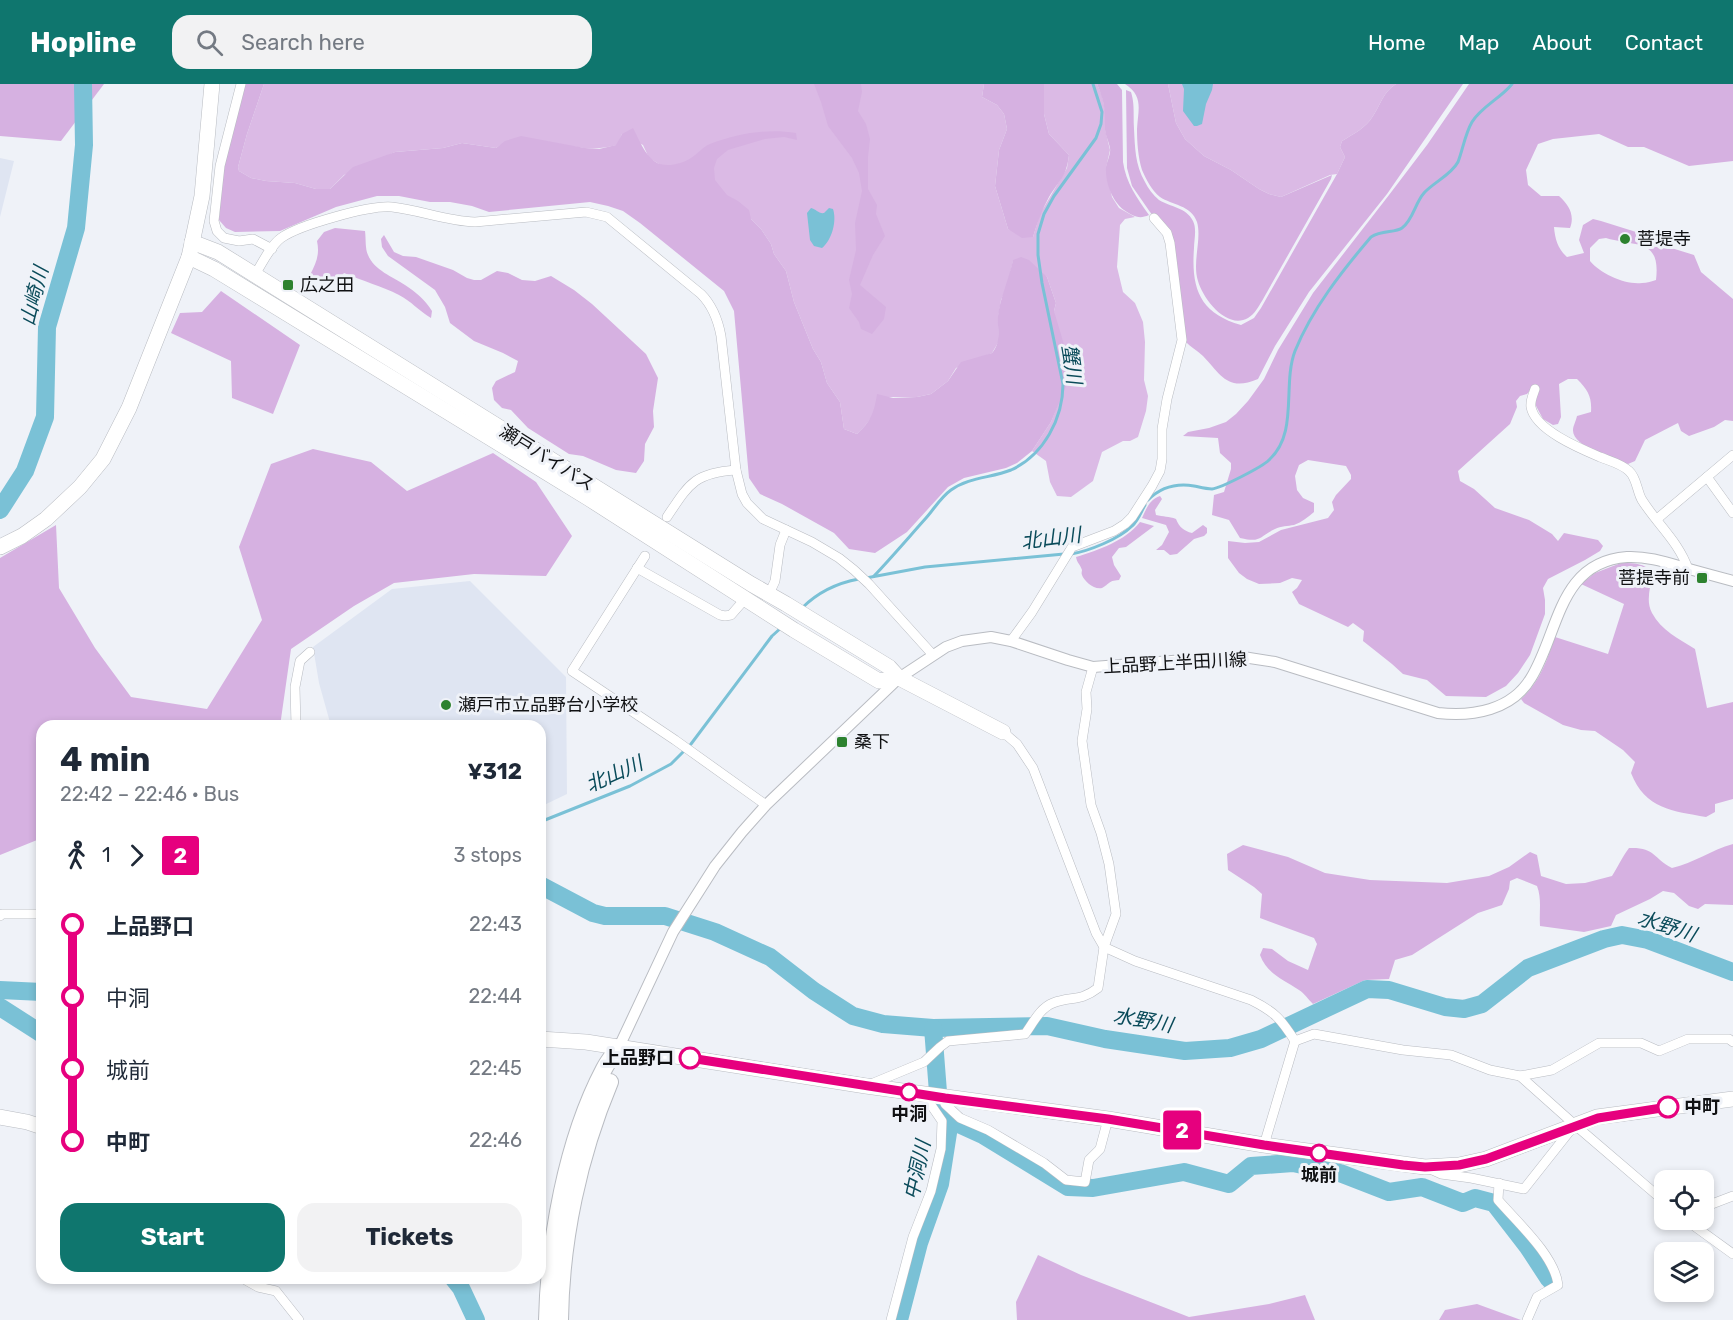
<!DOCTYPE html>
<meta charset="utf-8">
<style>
body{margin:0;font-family:Rubik,"Noto Sans JP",sans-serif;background:#f2f2f3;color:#1f2937;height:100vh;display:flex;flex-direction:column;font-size:22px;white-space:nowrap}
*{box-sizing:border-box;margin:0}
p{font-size:20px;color:#747a83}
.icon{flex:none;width:33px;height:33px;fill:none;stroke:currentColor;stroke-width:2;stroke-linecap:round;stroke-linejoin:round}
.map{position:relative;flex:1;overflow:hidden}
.panel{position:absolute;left:36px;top:636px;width:510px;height:564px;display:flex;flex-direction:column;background:#fff;border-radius:18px;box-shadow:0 3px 9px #0003}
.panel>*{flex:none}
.badge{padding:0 12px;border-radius:4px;font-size:21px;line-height:39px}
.buttons{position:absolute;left:1654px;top:1086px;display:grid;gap:12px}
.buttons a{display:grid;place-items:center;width:60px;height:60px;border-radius:12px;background:#fff;box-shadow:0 3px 9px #0003;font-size:30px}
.map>.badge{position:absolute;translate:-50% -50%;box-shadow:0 0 0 3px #fff}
.legs{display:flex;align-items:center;gap:9px;height:66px;padding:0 24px;font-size:20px}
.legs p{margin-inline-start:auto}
.summary{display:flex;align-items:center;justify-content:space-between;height:102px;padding:0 24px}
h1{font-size:33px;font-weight:700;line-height:45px}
.action{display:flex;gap:12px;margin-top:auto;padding:12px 24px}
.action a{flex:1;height:69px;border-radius:18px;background:#0f766e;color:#fff;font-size:24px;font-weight:700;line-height:69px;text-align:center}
.action a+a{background:#f2f2f3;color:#1f2937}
ul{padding:0 24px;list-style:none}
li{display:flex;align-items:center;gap:21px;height:72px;font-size:22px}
li i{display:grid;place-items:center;width:9px;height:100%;margin:0 8px;background:currentColor}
li i::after{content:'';width:15px;height:15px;margin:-8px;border:4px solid;border-radius:50%;background:#fff}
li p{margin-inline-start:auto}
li:first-child i{background:linear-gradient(#0000 50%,currentColor 0)}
li:last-child i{background:linear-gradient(currentColor 50%,#0000 0)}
header{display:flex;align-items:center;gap:36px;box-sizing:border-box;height:84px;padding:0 30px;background:#0f766e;color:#fff}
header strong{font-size:28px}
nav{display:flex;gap:33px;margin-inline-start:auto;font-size:21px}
.search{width:420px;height:54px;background:#f2f2f3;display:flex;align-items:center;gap:15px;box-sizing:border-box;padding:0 21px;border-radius:18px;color:#747a83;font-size:22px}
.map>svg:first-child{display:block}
.built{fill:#dfe5f2}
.green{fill:#dbbae5}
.forest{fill:#d6b1e1;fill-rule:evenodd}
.water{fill:#7ac1d6}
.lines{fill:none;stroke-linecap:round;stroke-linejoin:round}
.stream{stroke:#7ac1d6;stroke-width:3}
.river{stroke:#7ac1d6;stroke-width:18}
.minor-casing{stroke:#b9bcc2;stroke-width:10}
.tertiary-casing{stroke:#b9bcc2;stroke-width:12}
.trunk-casing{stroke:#b9bcc2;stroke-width:16}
.motorway-casing{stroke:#b9bcc2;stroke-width:18}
.minor{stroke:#fff;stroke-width:9}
.tertiary{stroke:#fff;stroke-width:10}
.trunk{stroke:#fff;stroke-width:15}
.motorway{stroke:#fff;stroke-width:16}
.line-1-casing{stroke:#fff;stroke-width:14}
.line-1{stroke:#e6007e;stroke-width:9}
.poi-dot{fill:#2d822f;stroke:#eff2f8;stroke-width:2}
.stop-1-dot{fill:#fff;stroke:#e6007e;stroke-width:3}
.labels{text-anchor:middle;stroke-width:6;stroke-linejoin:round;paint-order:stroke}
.poi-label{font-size:18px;fill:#101113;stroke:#eff2f8;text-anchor:start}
.street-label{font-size:18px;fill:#101113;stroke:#eff2f8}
.stop-label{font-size:18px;font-weight:bold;fill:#101113;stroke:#eff2f8}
.water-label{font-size:20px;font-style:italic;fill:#0a4b5a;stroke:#eff2f8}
</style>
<header>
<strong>Hopline</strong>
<div class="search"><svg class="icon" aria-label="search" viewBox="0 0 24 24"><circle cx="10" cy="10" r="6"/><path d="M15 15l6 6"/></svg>Search here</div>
<nav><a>Home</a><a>Map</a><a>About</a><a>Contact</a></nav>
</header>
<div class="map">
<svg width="1733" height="1236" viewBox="0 0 1733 1236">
<rect width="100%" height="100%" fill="#eff2f8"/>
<!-- built -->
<g class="built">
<polygon points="0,74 14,77 0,133"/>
<polygon points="470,497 566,593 567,710 540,723 540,642 331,642 319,599 313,563 392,505"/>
</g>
<!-- green -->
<g class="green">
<path d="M264,0H984L982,13L997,21L1004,30L1007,45L999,66L995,102L1008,145L1033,153L1040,130L1067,84L1069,71L1049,50L1044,30V0H1097L1102,11L1105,26V45L1110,66L1106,84L1112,113L1119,124L1135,133L1125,135L1120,141L1117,183L1123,208L1135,219L1143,238L1145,258L1144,296L1148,312L1146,327L1138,353L1130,357H1123L1102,368L1093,397L1071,413L1057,412L1050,398L1046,377L1032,367L1051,338L1058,320L1054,227L1056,219L1047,193L1013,177L1007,203L1001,216L998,234L999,257L992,269L956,284L948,297L931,310L917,313H885C876,326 869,339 857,350L844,345L840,318L827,299L821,278L813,265L794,218L786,187L774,170L771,160L761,145L751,135L649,74L643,61L622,50L617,61C605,64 595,65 584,64C557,61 519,47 496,64L462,59L443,64L395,68L344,91L330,105H316L295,99L266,97L251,94L239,87L238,83L247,50Z"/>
<path d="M1168,0H1396C1383,8 1381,20 1373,32C1366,44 1353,50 1342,57L1340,63L1345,73L1337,90L1330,91L1281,113L1269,110L1259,105L1231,86L1204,72L1185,55L1176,39Z"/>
</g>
<!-- forest -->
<g class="forest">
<polygon points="0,0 104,0 61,57 0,52"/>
<path d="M244,0H264L247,50L238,83L239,87L251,94L266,97L295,99L316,105H330L353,83L395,68L443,64L462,59L496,64L505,57L521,52L585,64L599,65L616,61L622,50L633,44C640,57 646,75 660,80C670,83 683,79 691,74C698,70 702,63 710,60C737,50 767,44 796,49L797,56L784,53L765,55L728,66L717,75L714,84L715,96L727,111L738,117L749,126L751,135L761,145L771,160L774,170L786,187L794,218L813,265L821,278L827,299L840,318L844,345L857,350C871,337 874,329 877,310L893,314L917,313L931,310L948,297L961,278L992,269C1002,257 997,246 998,232C1000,214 1009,195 1013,176L1021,173L1029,176L1047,193L1056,219L1054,227L1068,274L1067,300L1051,338L1032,367L1017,379L1006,384L964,394L948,403L907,448L875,469L849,465L834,449L782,420L760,410L749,394L734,227L724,207L640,139L623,127L608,122L590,118L489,128L472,122L450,118H430L399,112H377L336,123L280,147L235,148L226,144L219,136L222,83Z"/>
<polygon points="814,0 861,0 862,8 858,27 866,40 870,55 868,73 868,105 877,121 876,130 885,152 873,171 860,201 886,223 884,235 872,250 861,245 859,238 849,224 852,210 849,196 856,166 855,139 862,107 859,89 852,74 828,42 821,18"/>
<path d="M984,0H1044V30L1049,50L1069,71C1066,94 1060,95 1049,113C1042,126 1037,139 1033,153L1022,154L1008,145L995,102L999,66L1007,45L1004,30L997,21L982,13Z"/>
<path d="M1097,0H1117L1122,6L1123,78C1126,99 1137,114 1149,131C1140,135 1135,133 1127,128C1113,120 1105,99 1106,83C1107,77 1111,70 1110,64C1109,58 1106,53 1105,46C1105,27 1105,18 1097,0Z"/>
<path d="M1125,0H1168L1176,39L1185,55L1204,72L1231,86L1259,105L1269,110L1281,113L1332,91L1331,95L1262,217C1258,223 1255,230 1248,234C1227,246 1203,215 1198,197C1192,178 1202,155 1197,138C1191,121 1172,121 1160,113C1152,107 1146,95 1142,86C1138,73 1137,58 1137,45C1138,26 1144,12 1125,0Z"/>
<path d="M1396,0H1463L1387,110L1309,208L1275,262L1258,295C1228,308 1221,291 1203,272C1197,266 1190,263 1185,257L1174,158L1150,128L1132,102L1127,84L1126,6L1131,8C1135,21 1133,31 1134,45C1135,63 1135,81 1145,98C1148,104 1153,111 1159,116C1170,123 1186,123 1193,137C1197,145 1194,156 1194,164C1191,205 1200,229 1241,241L1254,234L1261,224L1337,90L1345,73L1340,63L1342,57C1353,50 1366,44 1373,32C1381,20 1383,8 1396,0Z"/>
<path d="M1469,0H1733V77L1689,82L1644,63H1628L1599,50L1553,55L1538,60L1526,86L1528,101L1541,112H1559C1569,121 1575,131 1570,144L1554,143C1555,155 1558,165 1567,173L1584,169L1579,156L1583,141L1593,135L1601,137L1652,153L1665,162L1694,171L1701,188L1733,215V337L1725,336L1714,343L1689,352L1681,347L1678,339L1674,341L1645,356L1635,377L1628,380C1615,375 1572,363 1573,346C1573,342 1576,337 1577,332L1591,328C1592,313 1588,306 1577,295H1568L1559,300L1561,333L1558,340L1553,341L1543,335L1535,320L1537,309L1533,303L1527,310L1520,312L1516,317L1517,323L1510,340L1458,387L1460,397L1474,405L1495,424L1529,436L1552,450L1558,457L1564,449L1598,456L1603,462L1600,467L1585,476L1548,495L1543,504L1545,516V530L1530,571L1518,589L1506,602L1486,613L1446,612L1427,596L1403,590L1392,580L1363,557L1364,547L1353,539L1348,543L1299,520L1292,508L1297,504L1302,496L1292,494L1280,499L1259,500L1247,495L1239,489L1228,474V457L1245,459L1259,458L1281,446L1328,434L1334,426L1332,418L1336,411L1351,395V391L1346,382L1308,376L1299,381L1295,392L1297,406L1303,414L1314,419V428C1308,433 1302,438 1294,441C1288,442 1281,442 1275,445C1258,453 1262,459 1240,454L1229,436L1212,431L1214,411L1224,408L1231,385V379L1220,369L1218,354L1183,352L1188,348L1209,344L1226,338L1236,330L1248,317L1264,295L1278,266L1313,209L1389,111L1427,61ZM1606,154C1636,163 1661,154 1656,196C1652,197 1647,199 1642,199C1625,201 1601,190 1590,177V164L1599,155Z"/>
<path d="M335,144L365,147C366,154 365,165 368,171C374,186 393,193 405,201C416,208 425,216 432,227L431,234C419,227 411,217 399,211C382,202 362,197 344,189L337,197L322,200L310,191C316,179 320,171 317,157L324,148Z"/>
<polygon points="384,151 394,168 403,172 416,173 453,186 467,194 474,196 481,196 497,187 508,189 522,196 535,197 551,192 574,206 592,220 646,270 658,294 653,327 654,343 645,360 644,377 636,389 616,386 583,372 569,370 528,344 511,326 502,324 494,316 492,304 496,297 515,288 518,277 503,269 474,257 450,239 445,223 435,206 388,172 382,163 381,155"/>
<polygon points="221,207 300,261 273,330 232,314 231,277 171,249 180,229 202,228"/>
<polygon points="313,365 371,378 407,407 493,369 536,398 572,452 546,492 474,490 394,499 354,522 291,565 280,642 42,642 42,754 0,771 0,474 56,441 59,504 95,564 131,613 207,625 262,536 239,463 271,380"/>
<path d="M1160,412L1162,415L1155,426L1156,431C1163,433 1169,432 1176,435C1179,443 1184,447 1192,449L1203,441L1207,444V449L1204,452L1194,455L1177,470L1170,471L1164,466H1156L1162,461L1169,448L1166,441L1142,434C1146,425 1150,415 1160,412Z"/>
<path d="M1140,438L1154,442L1126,463L1119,464L1112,473L1114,481L1121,492L1119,496C1107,497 1110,500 1102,504C1094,506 1084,497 1082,491C1081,489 1082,487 1082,486C1080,480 1077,479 1076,473C1099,466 1125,457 1140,438Z"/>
<path d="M1621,479C1673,478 1639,505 1652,529C1661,546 1679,555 1695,565L1707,624L1733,618V715L1715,720V728L1706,733C1673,727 1645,725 1631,689L1635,678L1623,666L1595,647L1581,646L1563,641L1524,619L1521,615C1540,598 1547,576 1555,553L1608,570L1624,520L1581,500L1595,489Z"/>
<path d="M1733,760V821L1705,820L1698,825L1689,822L1674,809L1663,807L1650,815L1616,831L1611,842L1584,848L1540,842C1539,827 1542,815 1537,802L1517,794L1510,797L1509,805L1502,821L1478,829L1412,871L1395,876L1389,895L1365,896L1313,920C1308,915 1304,909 1299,906C1283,895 1267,890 1260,871L1263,864L1272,865L1288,877L1308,886L1317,860L1314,854L1260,834L1262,810L1254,803L1228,786L1227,770L1243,761L1288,773L1325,789L1370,796L1447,799L1489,792L1509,783L1530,768L1537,771L1541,792L1566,800L1585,799L1612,792C1618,783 1622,773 1629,764C1655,763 1653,774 1672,784C1694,779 1711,766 1733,760Z"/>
<polygon points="1038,1171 1081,1191 1189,1233 1269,1220 1305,1211 1315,1236 1017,1236 1016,1218"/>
<polygon points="1477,1220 1521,1236 1439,1236 1445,1226"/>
</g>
<!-- water -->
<g class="water">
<polygon points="1182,0 1213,0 1212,6 1206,20 1202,40 1197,42 1194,42 1183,27 1184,5"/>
<path d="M811,124C816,125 819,130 824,129L829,124L833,125C837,137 832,156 822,164L814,162L810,156L807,129Z"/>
</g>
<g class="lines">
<!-- stream -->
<g class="stream">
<path d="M1148,416C1161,403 1176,399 1194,402C1199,403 1206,405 1212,405C1221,404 1262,383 1269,376C1299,349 1282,301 1295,267C1312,225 1342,187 1371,153C1382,146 1395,149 1402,144C1413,136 1415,119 1424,109C1434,98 1451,91 1458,78C1463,65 1465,50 1472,38C1481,23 1501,14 1512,0"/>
<path d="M1071,470C1089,467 1119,455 1132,442C1138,437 1141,428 1145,421"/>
<path d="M874,492C892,473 909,453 926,434C934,425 941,413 951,406C969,393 991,394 1011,386C1044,371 1063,334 1063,300L1042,199L1038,171V150L1044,130L1054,112L1096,54L1101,40L1102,28L1093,0"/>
<polyline points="866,494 925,483 1064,470"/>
<path d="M802,524C818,508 837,499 859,495"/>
<polyline points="540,738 630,702 671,680 691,660 772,552 782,543"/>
</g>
<!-- river -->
<g class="river">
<polyline points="0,426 25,387 45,333 47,243 76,144 84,61 83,0"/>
<polyline points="540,801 593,829 605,832 665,832 715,848 770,873 814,907 853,932 883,940 933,944 1047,942 1105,955 1185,967 1230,964 1261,955 1367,905 1389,906 1445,923 1464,925 1482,920 1528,884 1604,855 1622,851 1648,856 1733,888"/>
<polyline points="0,906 42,908"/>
<polyline points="0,923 42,950"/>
<polyline points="950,1036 983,1051 1068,1103 1093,1104 1184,1088 1229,1100 1251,1082 1293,1079 1340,1089 1389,1108 1422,1103 1463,1119 1475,1114 1494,1119 1528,1163 1549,1195"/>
<polyline points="453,1194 461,1204 476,1236"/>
<polyline points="899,1236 919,1159 940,1100 950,1036 939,1021 933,944"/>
</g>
<!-- minor casing -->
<g class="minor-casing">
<g id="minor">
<polyline points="241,0 220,82 214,137 217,147 224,154 239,157 253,155 272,165"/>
<path d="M254,192C262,180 270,162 281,154C299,141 370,121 392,123C420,126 446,137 475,138L586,128L607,133L701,210C713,222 718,236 721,252L736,386L742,410L747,419L763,435L812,458L839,474L854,486L869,500L933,571"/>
<path d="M1535,305C1533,311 1530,317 1531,323C1535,346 1581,365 1600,373C1610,377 1622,380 1629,387C1637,394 1637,408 1642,416C1657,440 1679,458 1688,485"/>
<polyline points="1707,393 1733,429"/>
<path d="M667,433C689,400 694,389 736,386"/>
<polyline points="1657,435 1733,371"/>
<polyline points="645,472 572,587 675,656 766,721"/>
<polyline points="637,484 720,531 725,532 731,531 745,515"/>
<polyline points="769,510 775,497 780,461 786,446"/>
<polyline points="1011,557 1032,528 1072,463 1114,447 1125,440 1132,433 1152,402 1160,387 1162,375 1162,345 1167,315 1182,256 1170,159 1167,149 1154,134"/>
<polyline points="296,642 295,603 300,577 310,568"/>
<path d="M1003,648L1017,660L1033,684L1096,849L1104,863L1135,877L1251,916C1275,928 1281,935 1295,957L1264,1061"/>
<polyline points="0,832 2,830 42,830"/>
<polyline points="1295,957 1314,950 1403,966 1451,971 1490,986 1520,992 1552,986 1599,959 1641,959 1659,967 1688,955 1729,955 1733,958"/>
<polyline points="1520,992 1575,1041 1665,1118"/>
<path d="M871,1000L924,978L940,963L948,957L1025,950C1033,939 1040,924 1053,919C1071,912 1080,918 1098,904L1104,863L1116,830L1109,780L1101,749L1091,721L1082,657L1087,625L1086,608L1093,583"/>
<polyline points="945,1014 945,1020 960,1034 988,1046 1044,1079 1066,1096 1085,1098 1089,1076 1100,1065 1108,1035"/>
<polyline points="1430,1085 1441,1090 1471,1094 1524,1105 1573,1043"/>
<path d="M1499,1099L1498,1116C1517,1138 1555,1172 1558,1201L1537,1213L1527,1236"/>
<polyline points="1704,1123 1733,1112"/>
<polyline points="1686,1136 1733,1170"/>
<polyline points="242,1194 258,1203 276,1207 299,1236"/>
<polyline points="891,1236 913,1153 931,1107 941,1065 942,1037 931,1021 930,1011"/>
</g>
</g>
<!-- tertiary casing -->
<g class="tertiary-casing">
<path id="tertiary" d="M619,963L673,848L715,782L742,748L766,721L899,594L946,563L962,557L991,553L1011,557L1068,576L1093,583L1211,574L1243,573L1275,578L1438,629C1473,633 1512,626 1531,594C1559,549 1558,478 1627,473C1648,472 1668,479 1689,485C1704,489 1718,493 1733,497"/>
</g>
<!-- trunk casing -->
<g class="trunk-casing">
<g id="trunk">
<polyline points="192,158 218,168 751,500 786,520 889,583 899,594 1003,648"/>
<polyline points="189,173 214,185 588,414 794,546 879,597 899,594"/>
<polyline points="0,463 22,452 46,435 80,403 103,375 129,324 189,173 202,112 212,0"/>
<polyline points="540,955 586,958 866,1002 1108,1035 1264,1061 1425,1083 1459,1081 1486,1075 1597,1033 1733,1015"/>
<polyline points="0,1033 27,1038 42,1043"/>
</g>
</g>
<!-- motorway casing -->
<g class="motorway-casing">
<g id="motorway">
<path d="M547,1236C549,1156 566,1057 604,985C608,977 614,970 619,963"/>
<path d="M560,1236C561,1155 579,1072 610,998"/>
</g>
</g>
<!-- minor -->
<use href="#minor" class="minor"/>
<!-- tertiary -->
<use href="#tertiary" class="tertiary"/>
<!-- trunk -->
<use href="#trunk" class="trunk"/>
<!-- motorway -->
<use href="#motorway" class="motorway"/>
</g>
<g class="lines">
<!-- line-1 casing -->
<g class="line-1-casing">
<polyline id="line-1" points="690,974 945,1014 1108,1035 1264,1061 1403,1081 1425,1083 1459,1081 1486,1075 1598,1034 1668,1023"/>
</g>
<!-- line-1 -->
<use href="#line-1" class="line-1"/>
</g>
<!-- markers -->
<g class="poi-dot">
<circle cx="1625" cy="155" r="6"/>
<rect x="282" y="195" width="12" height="12" rx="3"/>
<rect x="1696" y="488" width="12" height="12" rx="3"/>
<circle cx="446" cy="621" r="6"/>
<rect x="836" y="652" width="12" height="12" rx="3"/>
</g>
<g class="stop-1-dot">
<circle cx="690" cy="974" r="10"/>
<circle cx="909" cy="1008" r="8"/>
<circle cx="1668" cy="1023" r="10"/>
<circle cx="1319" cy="1069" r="8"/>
</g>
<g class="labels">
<!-- poi labels -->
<g class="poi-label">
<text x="1637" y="161">菩堤寺</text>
<text x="300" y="207">広之田</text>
<text x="1690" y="500" text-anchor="end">菩提寺前</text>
<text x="458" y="627">瀬戸市立品野台小学校</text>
<text x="854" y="664">桑下</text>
</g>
<!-- street labels -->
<g class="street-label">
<text transform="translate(547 374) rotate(32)" y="6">瀬戸バイパス</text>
<text transform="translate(1175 579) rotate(-3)" y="6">上品野上半田川線</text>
</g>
<!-- stop labels -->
<g class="stop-label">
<text x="674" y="980" text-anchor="end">上品野口</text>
<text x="1684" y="1029" text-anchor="start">中町</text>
<text x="909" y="1036">中洞</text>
<text x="1319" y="1097">城前</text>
</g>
<!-- water labels -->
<g class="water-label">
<text transform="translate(34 212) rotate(-76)" y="7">山崎川</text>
<text transform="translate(1072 280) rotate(82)" y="7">蟹川</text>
<text transform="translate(1051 454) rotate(-7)" y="7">北山川</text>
<text transform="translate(614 690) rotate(-24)" y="7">北山川</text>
<text transform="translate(1667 842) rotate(18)" y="7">水野川</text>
<text transform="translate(1143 936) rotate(10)" y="7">水野川</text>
<text transform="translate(917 1086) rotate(-78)" y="7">中洞川</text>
</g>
</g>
</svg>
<div class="buttons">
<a><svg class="icon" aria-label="locate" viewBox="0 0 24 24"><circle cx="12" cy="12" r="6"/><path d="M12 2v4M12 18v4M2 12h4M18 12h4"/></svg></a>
<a><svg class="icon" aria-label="layers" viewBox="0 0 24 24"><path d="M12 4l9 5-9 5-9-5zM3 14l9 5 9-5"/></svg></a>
</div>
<b class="badge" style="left:1182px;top:1046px;background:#e6007e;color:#fff">2</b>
<section class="panel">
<div class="summary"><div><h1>4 min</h1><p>22:42 – 22:46 · Bus</p></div><b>¥312</b></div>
<div class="legs"><svg class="icon" aria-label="walk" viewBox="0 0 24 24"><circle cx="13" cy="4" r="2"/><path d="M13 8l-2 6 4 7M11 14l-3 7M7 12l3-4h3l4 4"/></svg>1<svg class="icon" aria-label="forward" viewBox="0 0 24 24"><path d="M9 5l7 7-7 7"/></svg><b class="badge" style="background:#e6007e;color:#fff">2</b><p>3 stops</p></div>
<ul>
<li><i style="color:#e6007e"></i><b>上品野口</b><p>22:43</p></li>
<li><i style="color:#e6007e"></i><span>中洞</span><p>22:44</p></li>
<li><i style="color:#e6007e"></i><span>城前</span><p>22:45</p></li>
<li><i style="color:#e6007e"></i><b>中町</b><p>22:46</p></li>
</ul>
<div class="action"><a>Start</a><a>Tickets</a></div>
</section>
</div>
